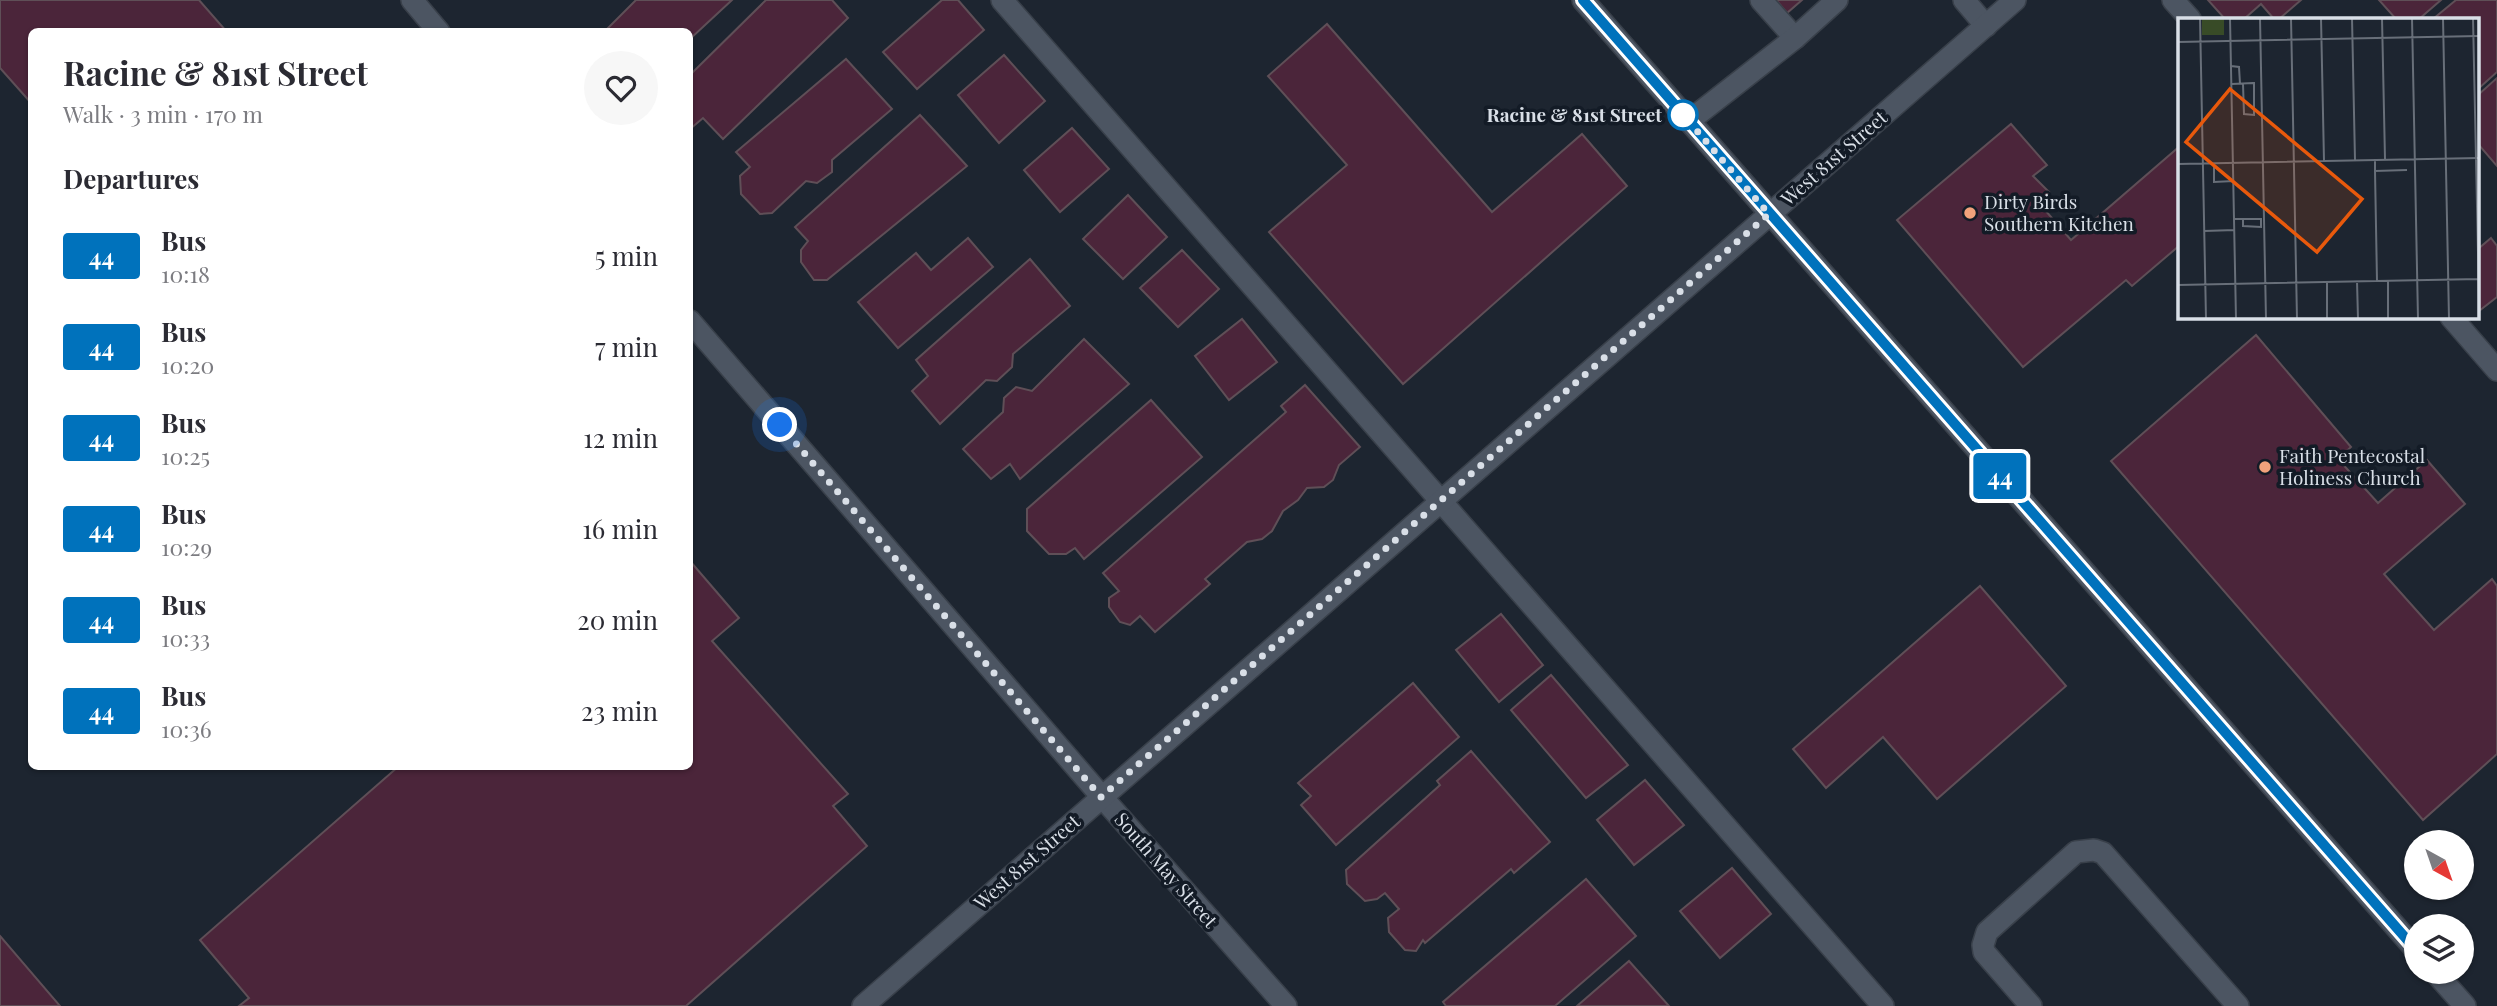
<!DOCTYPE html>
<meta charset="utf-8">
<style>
body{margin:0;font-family:"Playfair Display",serif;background:#f7f7f7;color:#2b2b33;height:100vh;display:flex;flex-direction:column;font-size:26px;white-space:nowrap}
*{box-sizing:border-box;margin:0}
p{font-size:23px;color:#7c7c81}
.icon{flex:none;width:38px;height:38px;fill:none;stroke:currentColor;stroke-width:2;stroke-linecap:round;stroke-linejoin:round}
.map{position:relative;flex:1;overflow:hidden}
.details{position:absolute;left:28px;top:28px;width:665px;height:742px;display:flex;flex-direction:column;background:#fff;border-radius:10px;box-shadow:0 2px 5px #0004}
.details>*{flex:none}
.badge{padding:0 14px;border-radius:5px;font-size:24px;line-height:46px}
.needle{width:46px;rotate:140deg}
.tools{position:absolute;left:2404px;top:830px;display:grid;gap:14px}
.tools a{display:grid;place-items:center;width:70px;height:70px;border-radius:50%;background:#fff;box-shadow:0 2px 5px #0004;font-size:35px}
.you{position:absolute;width:35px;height:35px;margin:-18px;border:5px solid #fff;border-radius:50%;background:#1a73e8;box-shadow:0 0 0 10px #1a73e833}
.map>.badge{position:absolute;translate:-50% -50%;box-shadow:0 0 0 4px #fff}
h2{padding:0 35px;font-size:26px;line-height:63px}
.round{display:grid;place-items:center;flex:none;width:74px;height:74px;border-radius:37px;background:#f7f7f7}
.head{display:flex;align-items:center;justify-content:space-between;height:119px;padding:0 35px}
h1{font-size:33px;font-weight:700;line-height:52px}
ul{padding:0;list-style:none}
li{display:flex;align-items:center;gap:21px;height:91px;padding:0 35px}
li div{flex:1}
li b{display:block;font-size:26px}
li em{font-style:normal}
li .badge{min-width:77px;font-weight:700;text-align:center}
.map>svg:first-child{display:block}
.building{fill:#4b253a;stroke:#5f4f57;stroke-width:2}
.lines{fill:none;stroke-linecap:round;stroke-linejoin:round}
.minor-casing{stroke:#39404a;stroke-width:24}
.minor{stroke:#4c5562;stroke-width:21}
.line-casing{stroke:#fff;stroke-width:16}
.line{stroke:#0072bc;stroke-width:10}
.walk{stroke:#d9dfe7;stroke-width:7;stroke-dasharray:0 12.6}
.stop-dot{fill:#fff;stroke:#0072bc;stroke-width:3.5}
.poi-dot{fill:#f1a27b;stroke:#131b26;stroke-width:2.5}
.labels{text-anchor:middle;stroke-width:7;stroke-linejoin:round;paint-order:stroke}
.stop-label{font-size:19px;font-weight:bold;fill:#d9dfe7;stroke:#131b26;text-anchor:end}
.street-label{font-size:19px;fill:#d9dfe7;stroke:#131b26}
.poi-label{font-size:19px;fill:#d9dfe7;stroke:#131b26;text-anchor:start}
.inset-road{fill:none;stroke:#686f79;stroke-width:2}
.view{fill:#e8590c;fill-opacity:0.15;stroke:#e8590c;stroke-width:3.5}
.inset-edge{fill:none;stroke:#d9dfe7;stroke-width:3.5}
</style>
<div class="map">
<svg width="2497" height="1006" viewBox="0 0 2497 1006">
<rect width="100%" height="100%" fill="#1d2530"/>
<!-- building -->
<g class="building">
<polygon points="0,0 199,0 227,32 32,32 32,104 0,68"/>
<polygon points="636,0 732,0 690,39 690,32 604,32"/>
<polygon points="766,0 832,0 848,18 723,139 703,118 690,129 690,75"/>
<polygon points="942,0 958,0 984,30 917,89 883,52"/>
<polygon points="1776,0 1802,0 1787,13"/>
<polygon points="2208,0 2301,0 2279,19 2274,19 2261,4 2244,19 2225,19"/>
<polygon points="2379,0 2441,0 2419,19 2396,19"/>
<polygon points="2456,0 2497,0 2497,72 2478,89 2478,19 2433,19"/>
<polygon points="1327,24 1492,212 1582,134 1627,186 1403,384 1269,232 1347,165 1268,76"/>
<polygon points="1004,55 1045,101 999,143 958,95"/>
<polygon points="846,59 892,109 832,160 832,172 817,183 806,181 772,213 760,214 741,194 740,176 750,167 736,152"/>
<polygon points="2497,78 2497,166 2478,144 2478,95"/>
<polygon points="920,115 967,166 827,280 814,280 801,262 801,250 808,241 795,227"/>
<polygon points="2011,124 2047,165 2033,176 2049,192 2038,202 2071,240 2180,146 2180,245 2132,286 2126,280 2023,367 1897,220"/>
<polygon points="1072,128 1109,169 1060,212 1024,170"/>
<polygon points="1128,195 1167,237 1123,279 1083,239"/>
<polygon points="968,238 993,267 898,348 858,302 916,253 931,270"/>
<polygon points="2491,238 2497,246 2497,297 2479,311 2478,249"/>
<polygon points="1182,250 1219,289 1178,327 1140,288"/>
<polygon points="1030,259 1070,306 1013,354 1012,367 997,381 986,380 940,424 912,391 928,376 916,360"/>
<polygon points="1242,319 1277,362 1229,400 1195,356"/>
<polygon points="2256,335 2351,447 2338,459 2378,503 2427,460 2465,504 2384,574 2434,630 2492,579 2497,586 2497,754 2423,820 2111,461"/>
<polygon points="1084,339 1129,384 1020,479 1010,464 991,479 963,449 1003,412 1004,398 1016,387 1032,391"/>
<polygon points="1305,385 1360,447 1339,465 1333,480 1324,487 1307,488 1298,500 1283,511 1272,531 1262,539 1247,542 1205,579 1210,584 1155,632 1140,616 1130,625 1120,622 1109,607 1109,598 1119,591 1103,573 1286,412 1281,406"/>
<polygon points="1151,400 1202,457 1084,559 1075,548 1066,554 1049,554 1027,531 1027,509"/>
<polygon points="690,561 739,618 712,641 848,794 833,806 867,846 686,1006 239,1006 249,998 200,940 399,766 690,766"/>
<polygon points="1980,586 2066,686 1937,799 1883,737 1826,788 1793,749"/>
<polygon points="1501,614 1543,665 1499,702 1456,650"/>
<polygon points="1551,675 1628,765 1586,798 1511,710"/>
<polygon points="1413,683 1459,737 1336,845 1301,805 1311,796 1298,783"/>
<polygon points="1471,751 1550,842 1514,873 1511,869 1425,943 1423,940 1416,951 1405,950 1389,932 1388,918 1399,909 1385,893 1377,899 1365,901 1347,884 1346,870 1440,785 1437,781"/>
<polygon points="1645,780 1684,825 1634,865 1597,820"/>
<polygon points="1732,868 1771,914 1720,958 1680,911"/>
<polygon points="1586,879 1636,936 1555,1006 1446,1006 1443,1002"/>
<polygon points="0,936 60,1006 0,1006"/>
<polygon points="1629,961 1669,1006 1577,1006"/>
</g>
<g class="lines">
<!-- minor casing -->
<g class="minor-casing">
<g id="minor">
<polyline points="412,0 439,32"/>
<polyline points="1002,0 1883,1006"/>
<polyline points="1583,0 2417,951"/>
<polyline points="1761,0 1795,38"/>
<polyline points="1964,0 1986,26"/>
<polyline points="2173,0 2190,19"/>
<polyline points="1689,121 1795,38 1837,0"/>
<polyline points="2451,317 2497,370"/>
<polyline points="690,321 1102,797 1286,1006"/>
<polyline points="2434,971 2465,1006"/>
<polyline points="863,1006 2015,0"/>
<polyline points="2031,1006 1984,952 1983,945 1987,932 2076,852 2094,850 2103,853 2238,1006"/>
</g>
</g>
<!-- minor -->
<use href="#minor" class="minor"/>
</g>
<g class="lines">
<!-- line casing -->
<g class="line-casing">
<polyline id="line" points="1583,0 2417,951"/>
</g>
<!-- line -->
<use href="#line" class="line"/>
<!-- walk -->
<polyline class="walk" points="780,425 1101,797 1769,214 1678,109 1683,115"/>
</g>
<!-- markers -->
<circle class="stop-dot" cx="1683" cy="115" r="14"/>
<g class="poi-dot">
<circle cx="1970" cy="213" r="7"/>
<circle cx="2265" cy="467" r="7"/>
</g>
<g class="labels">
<!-- stop labels -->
<g class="stop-label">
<text x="1662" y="122">Racine &amp; 81st Street</text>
</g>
<!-- street labels -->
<g class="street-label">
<text transform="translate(1834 158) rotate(-41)" y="7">West 81st Street</text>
<text transform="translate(1027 862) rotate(-41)" y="7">West 81st Street</text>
<text transform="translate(1166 870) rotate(49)" y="7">South May Street</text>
</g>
<!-- poi labels -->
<g class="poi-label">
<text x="1984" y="209">Dirty Birds<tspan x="1984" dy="22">Southern Kitchen</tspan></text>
<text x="2279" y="463">Faith Pentecostal<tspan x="2279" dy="22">Holiness Church</tspan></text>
</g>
</g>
<!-- overview -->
<g transform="translate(2178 18)">
<rect width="301" height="301" fill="#1d2530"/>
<path d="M24,0H46V17H24Z" fill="#384b27"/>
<path class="inset-road" d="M22,0L28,301M52,0L58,301M82,0L88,301M113,0L119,301M143,0L146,143M174,0L177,142M204,0L207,141M234,0L240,301M265,0L271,301M295,0L301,282M0,24L301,18M53,48L61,49L62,66M54,66L75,65H76V97L66,96L65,66M197,142V153L229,152M36,145V164L56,163M0,146L301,140M197,153L199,263M56,201H83V209L65,208V201M26,213L57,212M179,263L180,301M210,263V301M149,264V301M0,267L301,261"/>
<path class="view" d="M52,71L184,181L139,234L8,124Z"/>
<rect width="301" height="301" class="inset-edge"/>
</g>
</svg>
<div class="tools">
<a><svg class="needle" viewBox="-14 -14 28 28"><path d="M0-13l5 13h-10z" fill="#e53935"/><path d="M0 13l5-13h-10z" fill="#7c7c81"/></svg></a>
<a><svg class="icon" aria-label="layers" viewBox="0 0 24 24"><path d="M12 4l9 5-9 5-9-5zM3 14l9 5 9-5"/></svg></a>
</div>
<div class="you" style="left:780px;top:425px"></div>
<b class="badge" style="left:2000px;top:476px;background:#0072bc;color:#fff">44</b>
<section class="details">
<div class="head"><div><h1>Racine &amp; 81st Street</h1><p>Walk · 3 min · 170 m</p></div><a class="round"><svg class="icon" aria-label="heart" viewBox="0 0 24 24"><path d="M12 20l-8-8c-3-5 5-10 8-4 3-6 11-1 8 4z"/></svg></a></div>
<h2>Departures</h2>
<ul>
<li><span class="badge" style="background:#0072bc;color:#fff">44</span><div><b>Bus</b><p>10:18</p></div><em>5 min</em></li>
<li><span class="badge" style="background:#0072bc;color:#fff">44</span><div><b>Bus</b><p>10:20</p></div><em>7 min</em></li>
<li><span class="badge" style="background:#0072bc;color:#fff">44</span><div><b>Bus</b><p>10:25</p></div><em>12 min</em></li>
<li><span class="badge" style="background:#0072bc;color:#fff">44</span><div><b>Bus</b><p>10:29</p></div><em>16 min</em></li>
<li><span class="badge" style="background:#0072bc;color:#fff">44</span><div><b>Bus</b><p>10:33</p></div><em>20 min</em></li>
<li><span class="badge" style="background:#0072bc;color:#fff">44</span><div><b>Bus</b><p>10:36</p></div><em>23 min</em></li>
</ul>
</section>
</div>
